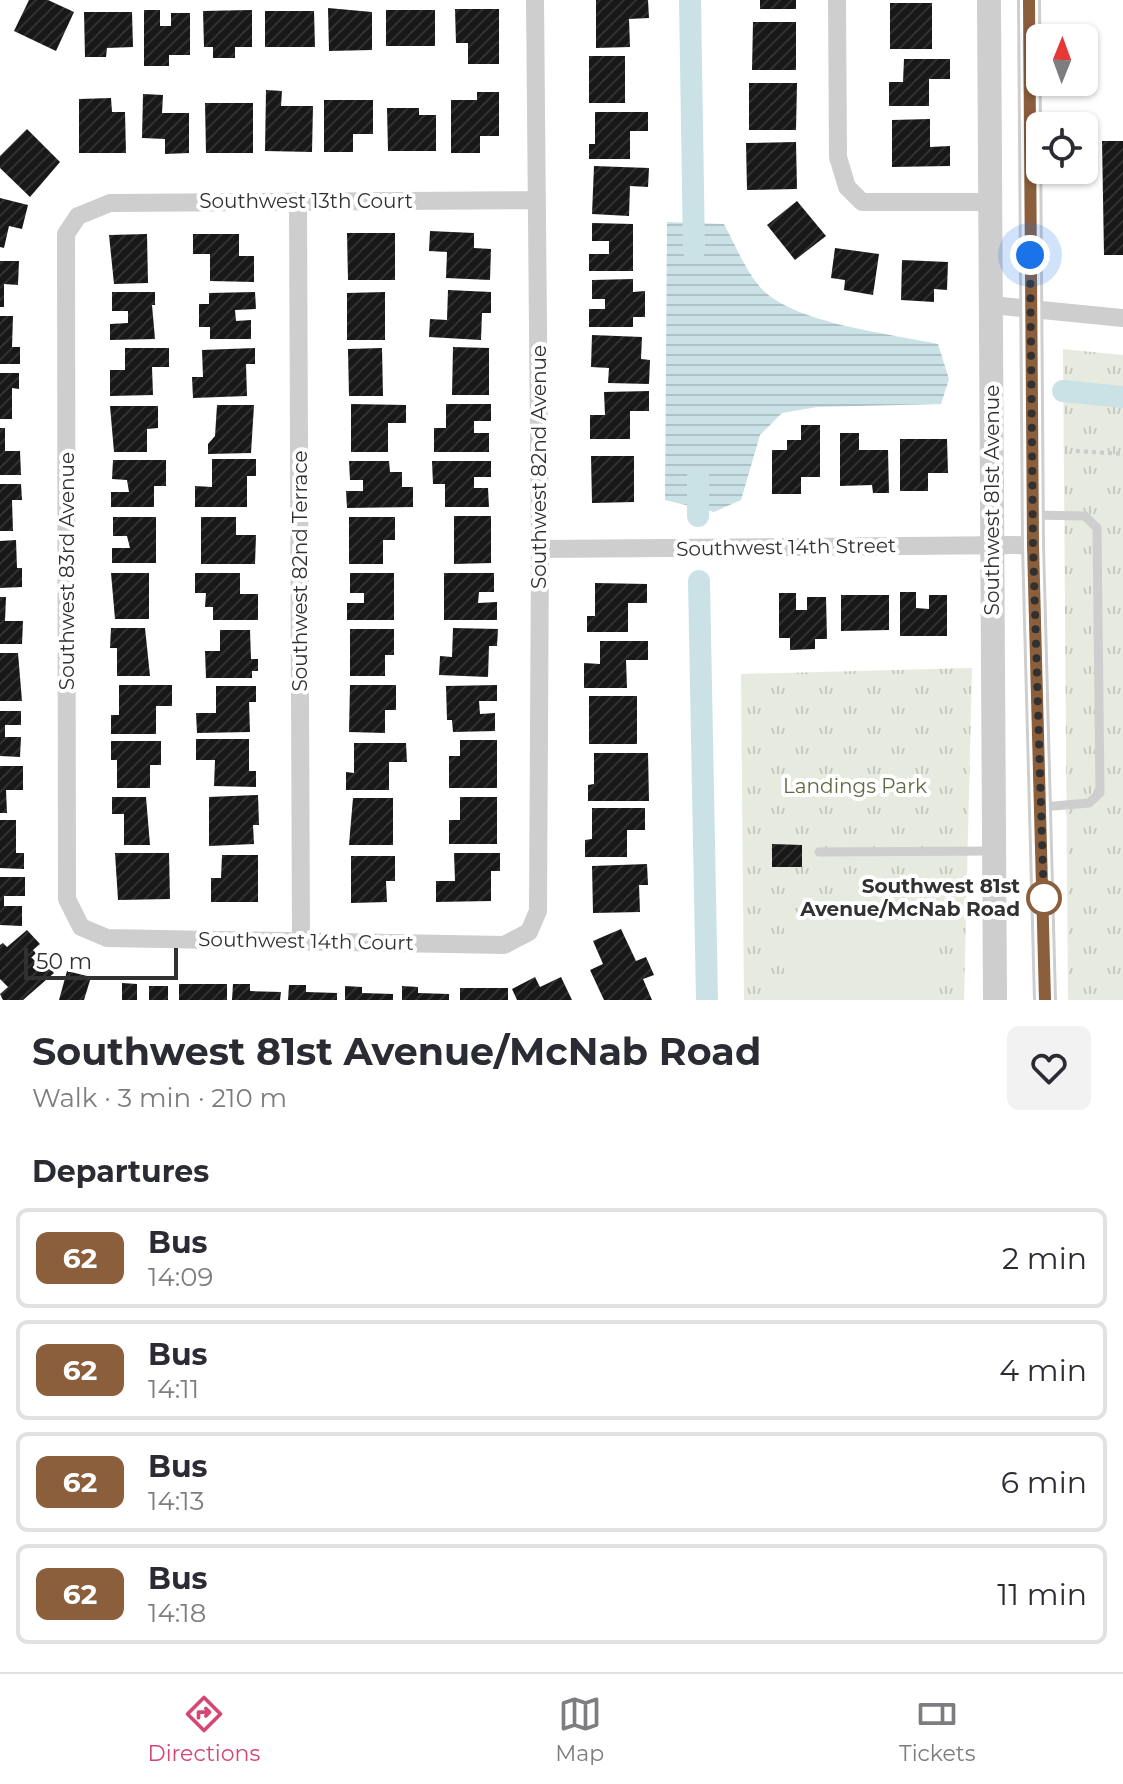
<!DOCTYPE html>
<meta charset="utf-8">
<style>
body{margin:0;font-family:Montserrat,sans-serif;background:#f2f2f3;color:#2b2b33;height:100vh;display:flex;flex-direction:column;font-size:30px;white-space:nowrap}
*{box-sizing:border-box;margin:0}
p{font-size:26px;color:#7c7c81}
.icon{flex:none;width:44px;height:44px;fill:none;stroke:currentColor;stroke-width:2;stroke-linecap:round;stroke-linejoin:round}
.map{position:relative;height:1000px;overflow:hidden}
.side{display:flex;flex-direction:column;background:#fff;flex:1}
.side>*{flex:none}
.badge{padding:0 16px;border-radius:12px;font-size:28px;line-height:52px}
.needle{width:52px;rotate:1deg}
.fabs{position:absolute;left:1026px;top:24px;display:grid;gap:16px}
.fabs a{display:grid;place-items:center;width:72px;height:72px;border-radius:12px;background:#fff;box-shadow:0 2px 6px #0004;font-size:40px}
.scale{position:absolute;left:24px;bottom:20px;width:154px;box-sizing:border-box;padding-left:8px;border:4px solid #313131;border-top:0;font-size:22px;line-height:28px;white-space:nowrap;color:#313131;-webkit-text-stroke:6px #fff;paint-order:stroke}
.you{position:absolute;width:40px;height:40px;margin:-20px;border:6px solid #fff;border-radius:50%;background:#1a73e8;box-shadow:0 0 0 12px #1a73e833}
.map>.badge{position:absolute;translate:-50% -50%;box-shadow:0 0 0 4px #fff}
h2{padding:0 32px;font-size:30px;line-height:72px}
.round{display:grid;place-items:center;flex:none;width:84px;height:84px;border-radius:12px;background:#f2f2f3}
.headline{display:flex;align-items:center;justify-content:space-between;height:136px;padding:0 32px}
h1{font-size:38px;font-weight:700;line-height:60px}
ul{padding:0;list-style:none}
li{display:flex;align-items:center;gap:24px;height:100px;margin:0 16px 12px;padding:0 16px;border:4px solid #e1e1e2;border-radius:12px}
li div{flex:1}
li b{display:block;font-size:30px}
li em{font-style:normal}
li .badge{min-width:88px;font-weight:700;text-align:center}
.tabs{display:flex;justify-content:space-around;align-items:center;height:112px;border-top:2px solid #e1e1e2;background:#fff;font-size:22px;color:#7c7c81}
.tabs a{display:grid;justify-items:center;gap:4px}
.tabs .active{color:#d64673}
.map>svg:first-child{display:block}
.park{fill:url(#park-tufts)}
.pitch{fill:#e7eade}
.water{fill:url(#water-rules)}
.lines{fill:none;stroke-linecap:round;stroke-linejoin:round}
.canal{stroke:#cae2e6;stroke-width:22}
.building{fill:url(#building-hatch)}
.path{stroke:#cbcbcb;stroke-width:4;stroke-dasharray:4 4;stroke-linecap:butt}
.service{stroke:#cecece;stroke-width:9}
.minor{stroke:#cecece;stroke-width:18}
.tertiary{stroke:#cecece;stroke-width:24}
.line-casing{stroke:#fff;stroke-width:18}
.line{stroke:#8b5e3c;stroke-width:12}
.walk{stroke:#313131;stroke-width:8;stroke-dasharray:0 14.4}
.stop-dot{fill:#fff;stroke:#8b5e3c;stroke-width:4}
.labels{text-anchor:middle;stroke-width:8;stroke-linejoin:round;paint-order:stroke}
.street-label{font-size:20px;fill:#313131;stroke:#fff}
.park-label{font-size:20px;fill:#5e6a42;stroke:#fff}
.stop-label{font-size:20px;font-weight:bold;fill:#313131;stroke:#fff;text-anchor:end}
</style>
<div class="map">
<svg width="1123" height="1000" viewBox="0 0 1123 1000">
<defs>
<pattern id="park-tufts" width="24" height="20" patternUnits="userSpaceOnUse" patternTransform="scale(2)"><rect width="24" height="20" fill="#e7eade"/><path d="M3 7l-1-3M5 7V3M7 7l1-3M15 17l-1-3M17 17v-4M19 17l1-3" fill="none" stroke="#c7c9bf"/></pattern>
<pattern id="water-rules" width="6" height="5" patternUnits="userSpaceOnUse" patternTransform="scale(2)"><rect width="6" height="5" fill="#cae2e6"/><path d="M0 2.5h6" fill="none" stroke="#aec2c6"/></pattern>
<pattern id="building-hatch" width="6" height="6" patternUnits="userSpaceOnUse" patternTransform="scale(2)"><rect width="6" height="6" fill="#181818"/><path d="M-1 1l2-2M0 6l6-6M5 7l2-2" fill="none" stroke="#313131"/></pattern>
</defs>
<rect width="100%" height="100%" fill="#fff"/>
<!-- park -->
<g class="park">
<polygon points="1063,349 1123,355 1123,1000 1068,1000"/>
<polygon points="972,668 964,1000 744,1000 741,674"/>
</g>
<!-- pitch -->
<polygon class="pitch" points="784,925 937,926 937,1000 784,1000"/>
<!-- water -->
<path class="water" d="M667,222L724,224C736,246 748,277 766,293C802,324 891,334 938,344L949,379L941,404L817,407L782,413L760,435L741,500L714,512L665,500Z"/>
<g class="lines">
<!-- canal -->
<g class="canal">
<polyline points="690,0 694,251"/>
<polyline points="1063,391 1123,397"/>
<polyline points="698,477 698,516"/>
<polyline points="699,581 707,1000"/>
</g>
</g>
<!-- building -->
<g class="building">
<polygon points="29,0 48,0 74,12 56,51 14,31"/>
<polygon points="596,0 648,0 649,18 629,19 630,47 596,48"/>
<rect x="760" y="0" width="36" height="9"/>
<rect x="890" y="3" width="42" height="46"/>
<polygon points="328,8 372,12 372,50 329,51"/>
<polygon points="455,9 499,9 499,64 468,64 468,43 456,43"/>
<polygon points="144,10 160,10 160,26 171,26 171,13 190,13 190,55 169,55 169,66 144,66"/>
<polygon points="252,10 252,47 235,47 235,58 213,58 213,47 204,47 203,11"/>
<rect x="386" y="10" width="49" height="36"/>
<polygon points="265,11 314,11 315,47 265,47"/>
<polygon points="84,12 132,12 133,47 107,48 106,57 85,57"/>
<polygon points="753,22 796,22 796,70 752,70"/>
<rect x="589" y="56" width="36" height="47"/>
<polygon points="904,59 950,59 950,79 929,79 929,106 889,106 889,82 903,82"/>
<polygon points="749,83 797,83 796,130 749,130"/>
<polygon points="266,90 282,91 281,106 313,106 312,152 265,151"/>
<polygon points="477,92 499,92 499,136 480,136 480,153 451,153 451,100 477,100"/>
<polygon points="143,94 163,95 162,113 189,113 189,153 165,154 165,139 142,138"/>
<polygon points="111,98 112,112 125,112 126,153 79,153 79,99"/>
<polygon points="324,100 373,100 373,134 353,134 353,152 324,152"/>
<polygon points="205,103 253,103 253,153 206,153"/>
<polygon points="387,108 419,108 419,115 436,115 436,151 388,151"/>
<polygon points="595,112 648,112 648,131 630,131 630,159 589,159 589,144 595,144"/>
<polygon points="930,119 930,147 950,146 950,166 892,167 892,120"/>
<polygon points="27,129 60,162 30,197 0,168 0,156"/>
<polygon points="1102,141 1123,141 1123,255 1104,255"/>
<polygon points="796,142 797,189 747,190 746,143"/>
<polygon points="594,166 649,168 648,187 630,186 629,216 592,214"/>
<polygon points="0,198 28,205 22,229 9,226 4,248 0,247"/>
<polygon points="797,201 826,236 795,260 767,225"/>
<polygon points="592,223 633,224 633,271 589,271 589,254 609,254 609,241 592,241"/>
<polygon points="430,231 474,233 474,248 491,249 490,280 446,278 447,252 429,251"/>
<polygon points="347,233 395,233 395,280 348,280"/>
<polygon points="147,234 148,283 114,284 109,235"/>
<polygon points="193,234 239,234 239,256 254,256 254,282 210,281 210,254 193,254"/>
<polygon points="835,248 879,254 873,295 844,290 845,280 831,278"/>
<polygon points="902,260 948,262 947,290 934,289 934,302 901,300"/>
<polygon points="0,261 19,261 18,285 4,284 4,307 0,307"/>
<polygon points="633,279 633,292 645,291 645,317 633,317 633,327 589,327 589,309 605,309 605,299 592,299 592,280"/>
<polygon points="448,290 491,292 491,313 482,313 481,340 429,337 430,319 447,320"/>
<polygon points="112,292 155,292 155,305 152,305 155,339 110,340 110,324 128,323 128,311 112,311"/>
<polygon points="255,292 256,309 235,310 236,321 251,320 251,339 210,339 210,327 199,327 199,304 209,304 209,293"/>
<polygon points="385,292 385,340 347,340 347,293"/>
<polygon points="0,316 13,316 12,347 20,347 20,364 0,364"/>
<polygon points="592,335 642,337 641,359 650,360 649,384 608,383 609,368 591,367"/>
<polygon points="453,347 489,348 489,395 452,395"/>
<polygon points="125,348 169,348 169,367 152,367 153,395 110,396 110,370 125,370"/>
<polygon points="255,348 255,364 246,364 247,396 193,398 192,377 203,377 202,350"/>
<polygon points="382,348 383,396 349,396 348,349"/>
<polygon points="0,373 19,373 19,389 12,388 12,419 0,419"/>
<polygon points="649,391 649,411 630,411 630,439 590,439 590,415 605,415 604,392"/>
<polygon points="351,404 406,405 406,423 388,423 388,452 351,452"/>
<polygon points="446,404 491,404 491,421 474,421 474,433 489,433 489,452 434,452 434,428 446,428"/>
<polygon points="217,405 254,405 251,453 208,454 208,444 215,436"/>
<polygon points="110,406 158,406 158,428 147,429 147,452 114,452"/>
<polygon points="801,425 820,425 820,477 801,477 801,494 772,494 772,450 787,450 787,440 801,440"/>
<polygon points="0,428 5,428 5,451 20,451 21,475 0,475"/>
<polygon points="840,433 859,433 859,450 888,450 889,493 873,493 872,485 840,486"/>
<polygon points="900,439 947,439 948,473 928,473 928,491 900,491"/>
<polygon points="591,456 634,456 634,502 592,503"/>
<polygon points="212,459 256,459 256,476 247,476 247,507 195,507 195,486 212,487"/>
<polygon points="113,460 166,460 166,486 154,486 154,507 111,507 111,492 129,492 127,480 112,479"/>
<polygon points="349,461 389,461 390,472 402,472 402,487 413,487 413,507 347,508 346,491 363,491 363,480 350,480"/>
<polygon points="432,461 491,461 491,477 474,477 474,488 488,488 489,507 445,507 445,484 433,484"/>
<polygon points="0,484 21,484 22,500 12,500 13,531 0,531"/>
<polygon points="454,516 491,516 491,563 454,564"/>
<polygon points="113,517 156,517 156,563 112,563 112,548 130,548 127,536 113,536"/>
<polygon points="201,517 236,517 236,535 256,535 255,564 201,564"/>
<polygon points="349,517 395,517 395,540 383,540 383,564 349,564"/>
<polygon points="16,540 17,568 22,568 22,587 0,588 0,541"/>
<polygon points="111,573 149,573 149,619 115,619"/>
<polygon points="195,573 240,573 240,594 258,594 258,620 213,620 213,607 205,607 206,593 195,593"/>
<polygon points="350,573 394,573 394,620 347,620 347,603 364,603 364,593 350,593"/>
<polygon points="444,573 494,573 494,592 479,592 478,603 497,602 497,620 444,620"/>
<polygon points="595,583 647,584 647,603 628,603 628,632 587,632 587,616 595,616"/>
<polygon points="900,592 916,592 916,608 929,609 929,595 947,595 947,636 900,636"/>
<polygon points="779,593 796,593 796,610 807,610 807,597 826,597 827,639 815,639 815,649 790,650 790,638 779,638"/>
<polygon points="841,595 889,595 889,630 841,631"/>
<polygon points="0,597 6,597 5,621 23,621 22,644 0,644"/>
<polygon points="111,628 145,628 150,676 117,676 117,648 110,648"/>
<polygon points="453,628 498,629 497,646 489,646 488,677 439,675 440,656 452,657"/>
<polygon points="350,629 394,629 394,655 385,655 385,676 350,676"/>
<polygon points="220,630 250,630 251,659 258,659 258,671 252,671 252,678 206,678 205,651 220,651"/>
<polygon points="600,641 648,641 648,660 626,660 627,688 584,688 584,663 600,664"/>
<polygon points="0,653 18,653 22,701 0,701"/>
<polygon points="119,685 172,685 172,706 156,706 156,734 111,734 111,715 119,715"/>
<polygon points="350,685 396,685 396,710 385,710 385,733 349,732"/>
<polygon points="497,685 497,701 479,701 480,714 495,713 495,731 453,732 452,720 447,720 446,686"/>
<polygon points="216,686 256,686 256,702 249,702 250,732 197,733 196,713 216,713"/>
<rect x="589" y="696" width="48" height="48"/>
<polygon points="0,711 21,711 21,725 5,725 5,737 21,737 20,757 0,756"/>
<polygon points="196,739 249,739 249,771 256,771 256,787 214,786 215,760 196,760"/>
<polygon points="460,740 497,740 497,788 449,788 449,756 460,756"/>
<polygon points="111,741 161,741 161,765 150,765 150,788 117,788 117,760 111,760"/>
<polygon points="354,743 406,743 407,762 389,762 389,790 346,790 346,772 354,773"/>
<polygon points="594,753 648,753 649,801 588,801 588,785 594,784"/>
<polygon points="0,766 23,766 23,790 6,790 7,813 0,813"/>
<polygon points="258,795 259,825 253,825 254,844 209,846 209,797"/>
<polygon points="112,797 146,797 150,845 124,845 124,814 112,814"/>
<polygon points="460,797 497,797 497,844 449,844 449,820 460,820"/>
<polygon points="353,798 393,798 393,845 349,845"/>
<polygon points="592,808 645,808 645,830 627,830 627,857 585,857 585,840 592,839"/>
<polygon points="0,820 16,820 16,853 24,853 24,869 0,868"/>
<polygon points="772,844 802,845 802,867 772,867"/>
<polygon points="115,853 169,853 170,899 118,900"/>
<polygon points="454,853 500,853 500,871 491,871 491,901 436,902 436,881 455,881"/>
<polygon points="222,855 258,855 258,902 211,902 211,878 221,878"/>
<polygon points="351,856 395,856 395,881 386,881 387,902 351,903"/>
<polygon points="647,864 648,885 639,885 640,912 593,913 592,866"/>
<polygon points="0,877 25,877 25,896 4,896 4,906 22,906 22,926 0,925"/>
<polygon points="621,929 636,961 646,957 654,975 643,979 652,1000 604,1000 590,970 603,964 593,941"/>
<polygon points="27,930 40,944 33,950 54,973 23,1000 3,1000 0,994 8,987 0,979 0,945 3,943 7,947"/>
<polygon points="67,971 91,977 84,1000 59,1000"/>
<polygon points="535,977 540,987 561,977 572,1000 517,1000 512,989"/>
<polygon points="122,983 137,984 137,1000 122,1000"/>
<rect x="179" y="984" width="48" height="16"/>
<polygon points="233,984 250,984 250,991 281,992 280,1000 232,1000"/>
<polygon points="289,985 306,985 306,992 337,993 337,1000 288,1000"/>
<rect x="149" y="986" width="19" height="14"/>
<polygon points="345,986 362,987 362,993 393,994 393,1000 345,1000"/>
<polygon points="402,986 418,987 418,993 449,994 449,1000 402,1000"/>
<rect x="460" y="988" width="48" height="12"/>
</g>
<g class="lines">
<!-- path -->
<polyline class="path" points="1076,451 1123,454"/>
<!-- service -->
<g class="service">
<polyline points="1033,515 1085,516 1097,528 1100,793 1089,803 1042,807"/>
<polyline points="819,852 994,851"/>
</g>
<!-- minor -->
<g class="minor">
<polyline points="535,0 540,549 538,911 529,932 504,945 107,938 81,927 67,899 66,234 78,216 110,203 536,200"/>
<polyline points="837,0 838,157 847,187 862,202 990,202"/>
<polyline points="298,201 301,941"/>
<polyline points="991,305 1123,318"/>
<polyline points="540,549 1033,545"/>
</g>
<!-- tertiary -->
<g class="tertiary">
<polyline points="989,0 995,1000"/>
<polyline points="1029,0 1033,545 1045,1000"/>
</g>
</g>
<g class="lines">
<!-- line casing -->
<g class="line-casing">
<polyline id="line" points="1029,0 1033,545 1045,1000"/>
</g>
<!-- line -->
<use href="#line" class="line"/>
<!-- walk -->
<polyline class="walk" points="1030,255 1033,545 1044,905 1044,898"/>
</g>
<!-- markers -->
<circle class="stop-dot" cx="1044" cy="898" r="16"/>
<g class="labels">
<!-- street labels -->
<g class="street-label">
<text x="306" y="208">Southwest 13th Court</text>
<text transform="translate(539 467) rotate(-90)" y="7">Southwest 82nd Avenue</text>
<text transform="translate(992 500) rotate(-90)" y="7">Southwest 81st Avenue</text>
<text transform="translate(786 547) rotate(-1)" y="7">Southwest 14th Street</text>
<text transform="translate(67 571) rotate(-90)" y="7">Southwest 83rd Avenue</text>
<text transform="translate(300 571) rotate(-90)" y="7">Southwest 82nd Terrace</text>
<text transform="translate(306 941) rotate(1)" y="7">Southwest 14th Court</text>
</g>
<!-- park labels -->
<g class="park-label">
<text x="855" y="793">Landings Park</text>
</g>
<!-- stop labels -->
<g class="stop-label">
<text x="1020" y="893">Southwest 81st<tspan x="1020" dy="23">Avenue/McNab Road</tspan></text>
</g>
</g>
</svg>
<div class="fabs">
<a><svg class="needle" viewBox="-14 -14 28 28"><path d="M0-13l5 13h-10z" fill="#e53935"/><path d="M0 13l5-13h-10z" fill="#7c7c81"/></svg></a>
<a><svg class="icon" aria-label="locate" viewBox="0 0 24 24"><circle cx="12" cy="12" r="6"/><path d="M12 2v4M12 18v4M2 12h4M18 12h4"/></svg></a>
</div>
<div class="scale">50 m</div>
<div class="you" style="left:1030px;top:255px"></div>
</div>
<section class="side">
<div class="headline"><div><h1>Southwest 81st Avenue/McNab Road</h1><p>Walk · 3 min · 210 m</p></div><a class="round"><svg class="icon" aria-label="heart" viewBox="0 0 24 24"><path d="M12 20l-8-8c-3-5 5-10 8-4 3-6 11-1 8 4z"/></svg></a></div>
<h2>Departures</h2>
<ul>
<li><span class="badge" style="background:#8b5e3c;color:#fff">62</span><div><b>Bus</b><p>14:09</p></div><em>2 min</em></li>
<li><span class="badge" style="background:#8b5e3c;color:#fff">62</span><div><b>Bus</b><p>14:11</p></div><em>4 min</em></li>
<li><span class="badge" style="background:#8b5e3c;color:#fff">62</span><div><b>Bus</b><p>14:13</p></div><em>6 min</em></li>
<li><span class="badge" style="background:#8b5e3c;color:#fff">62</span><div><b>Bus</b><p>14:18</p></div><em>11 min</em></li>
</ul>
</section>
<nav class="tabs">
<a class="active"><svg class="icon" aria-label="directions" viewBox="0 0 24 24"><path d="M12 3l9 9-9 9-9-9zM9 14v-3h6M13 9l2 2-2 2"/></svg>Directions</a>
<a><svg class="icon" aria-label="map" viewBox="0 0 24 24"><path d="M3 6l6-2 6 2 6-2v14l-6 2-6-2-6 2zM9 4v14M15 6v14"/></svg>Map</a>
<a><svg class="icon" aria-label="tickets" viewBox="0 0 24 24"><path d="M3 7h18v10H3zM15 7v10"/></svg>Tickets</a>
</nav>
